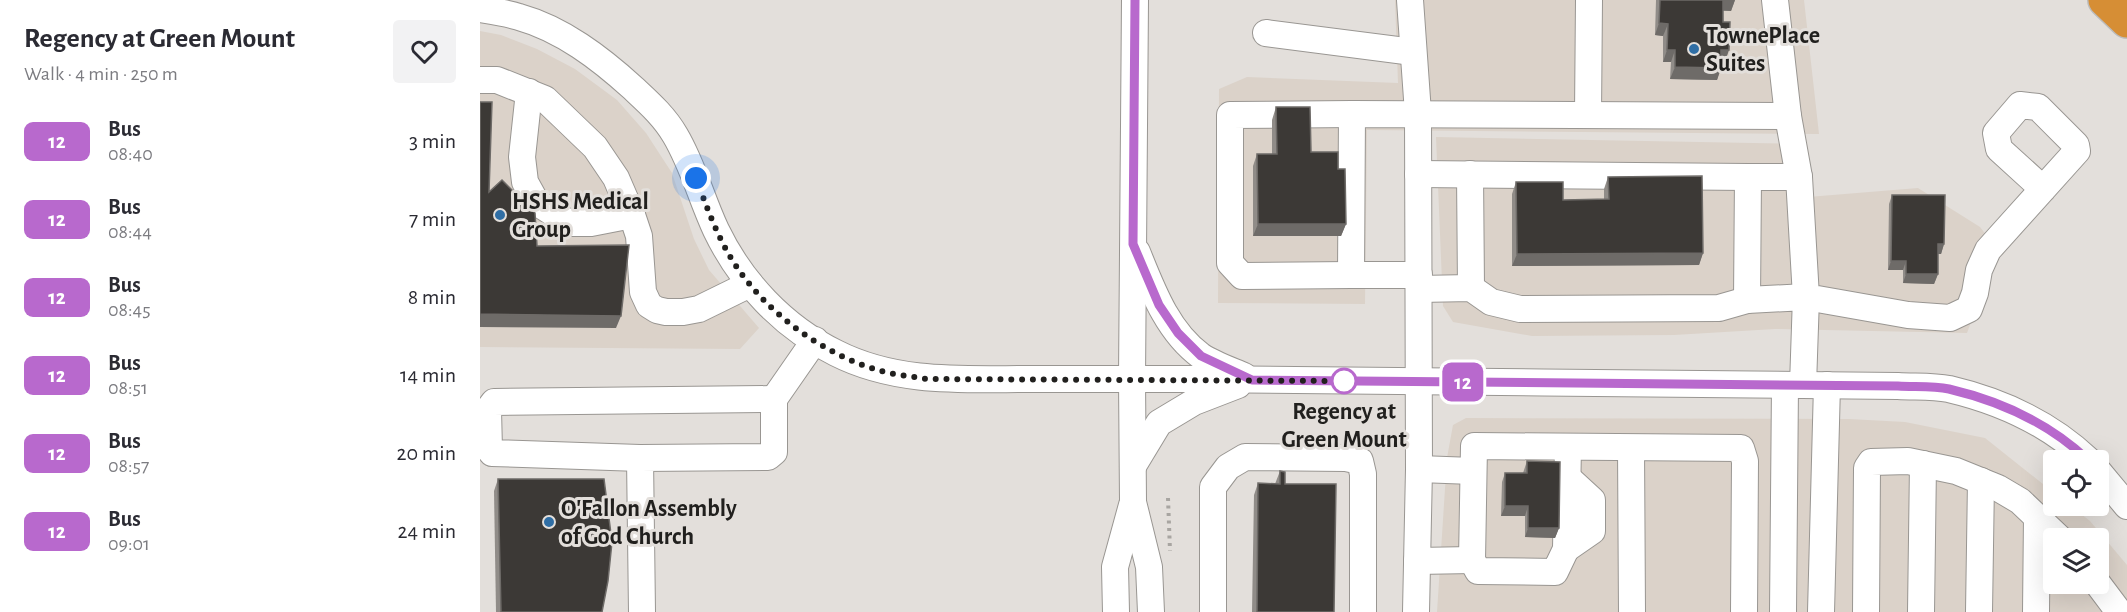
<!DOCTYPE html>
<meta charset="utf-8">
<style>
body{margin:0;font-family:"Alegreya Sans",sans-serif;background:#f2f2f3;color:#2b2b33;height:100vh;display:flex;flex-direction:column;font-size:22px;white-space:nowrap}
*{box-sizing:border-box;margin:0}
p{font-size:20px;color:#7c7c81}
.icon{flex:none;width:33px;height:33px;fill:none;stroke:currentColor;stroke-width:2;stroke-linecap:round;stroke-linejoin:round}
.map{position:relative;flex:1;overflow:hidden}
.drawer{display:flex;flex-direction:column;background:#fff;width:480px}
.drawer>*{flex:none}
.badge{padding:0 12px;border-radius:9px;font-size:21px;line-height:39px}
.tools{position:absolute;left:1563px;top:450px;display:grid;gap:12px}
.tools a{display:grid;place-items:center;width:66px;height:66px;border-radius:6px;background:#fff;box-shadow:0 6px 24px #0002;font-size:30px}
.you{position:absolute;width:30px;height:30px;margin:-15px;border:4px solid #fff;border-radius:50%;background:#1a73e8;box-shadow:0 0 0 9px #1a73e833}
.map>.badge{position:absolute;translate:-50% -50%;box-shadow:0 0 0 3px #fff}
.round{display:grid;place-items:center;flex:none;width:63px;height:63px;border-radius:6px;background:#f2f2f3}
.summary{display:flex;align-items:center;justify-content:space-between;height:102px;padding:0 24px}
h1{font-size:28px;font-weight:600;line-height:45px}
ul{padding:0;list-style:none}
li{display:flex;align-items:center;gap:18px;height:78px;padding:0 24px}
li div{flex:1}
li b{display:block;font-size:22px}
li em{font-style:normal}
li .badge{min-width:66px;font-weight:700;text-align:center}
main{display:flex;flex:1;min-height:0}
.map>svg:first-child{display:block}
.built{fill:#dbd2c9;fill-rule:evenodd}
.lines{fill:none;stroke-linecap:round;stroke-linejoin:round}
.minor-casing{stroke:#999692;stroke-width:28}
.highway-casing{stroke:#bcbcbc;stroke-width:36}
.path{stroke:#a8a5a1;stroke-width:4;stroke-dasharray:3 4.5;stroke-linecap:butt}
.minor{stroke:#fff;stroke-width:26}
.highway{stroke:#d68e35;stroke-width:33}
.wall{fill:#908c88}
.shaded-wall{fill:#6e6b68}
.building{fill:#3c3936;stroke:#6e6b68;stroke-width:1.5}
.line-casing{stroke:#fff;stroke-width:14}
.line{stroke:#b869cd;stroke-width:9}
.walk{stroke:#21201e;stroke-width:6;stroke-dasharray:0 10.8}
.poi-dot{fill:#2f6ea5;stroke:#e3dfdb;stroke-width:2}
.stop-dot{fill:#fff;stroke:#b869cd;stroke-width:3}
.labels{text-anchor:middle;stroke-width:6;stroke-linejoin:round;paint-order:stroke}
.poi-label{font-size:24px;font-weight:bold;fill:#21201e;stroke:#e3dfdb;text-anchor:start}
.stop-label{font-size:24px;font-weight:bold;fill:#21201e;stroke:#e3dfdb}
</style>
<main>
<section class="drawer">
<div class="summary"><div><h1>Regency at Green Mount</h1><p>Walk · 4 min · 250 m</p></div><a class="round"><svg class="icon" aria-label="heart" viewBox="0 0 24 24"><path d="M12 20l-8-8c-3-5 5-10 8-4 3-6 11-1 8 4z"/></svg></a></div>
<ul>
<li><span class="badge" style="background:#b869cd;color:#fff">12</span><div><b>Bus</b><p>08:40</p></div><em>3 min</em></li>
<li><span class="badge" style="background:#b869cd;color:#fff">12</span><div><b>Bus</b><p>08:44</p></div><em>7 min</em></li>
<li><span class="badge" style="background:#b869cd;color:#fff">12</span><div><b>Bus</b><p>08:45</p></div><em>8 min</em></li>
<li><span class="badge" style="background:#b869cd;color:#fff">12</span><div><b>Bus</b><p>08:51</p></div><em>14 min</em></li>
<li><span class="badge" style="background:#b869cd;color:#fff">12</span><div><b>Bus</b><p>08:57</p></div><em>20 min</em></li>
<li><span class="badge" style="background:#b869cd;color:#fff">12</span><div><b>Bus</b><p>09:01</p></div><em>24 min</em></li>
</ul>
</section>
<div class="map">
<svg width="1647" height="612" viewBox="0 0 1647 612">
<rect width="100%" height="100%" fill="#e3dfdb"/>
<!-- built -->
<g class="built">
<polygon points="915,0 1324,0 1339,134 887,130 885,304 738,303 739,89 767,77 918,83"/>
<polygon points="0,31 21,35 57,49 95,69 137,100 166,133 192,173 214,239 229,270 279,328 260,349 0,347"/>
<polygon points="956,137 1325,144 1328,197 1438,188 1500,227 1518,250 1487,333 1295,329 1194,335 1052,336 973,322 963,306"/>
<path d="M986,418L1369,419L1425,422L1505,438L1573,492L1574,506H1591L1610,521L1647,565V612H957L967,458L973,425ZM1574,538H1618V584H1574Z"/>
</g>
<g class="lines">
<!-- minor casing -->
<g class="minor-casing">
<g id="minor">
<polyline points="655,0 652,379 653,502 669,567 671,612"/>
<polyline points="930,0 938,113 939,469 936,612"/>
<path d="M0,9C13,11 27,13 39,17C82,29 120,58 153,88C168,102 184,116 195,135C213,165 221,198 236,230C261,282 303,327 356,353C417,384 484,379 550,379C604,379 657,379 710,379C946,381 1182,384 1418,386C1435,387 1453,386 1469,389C1520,401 1570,424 1608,460"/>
<polyline points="786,33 933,52"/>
<polyline points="0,80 17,80 65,99 115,147 136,178 152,215 159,236 163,292 169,305 177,310 186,312 203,312 219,309 270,284"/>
<polyline points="49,92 42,157 45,182 56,202 89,223 111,223 152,215"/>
<polyline points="1108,114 1109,0"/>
<polyline points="1308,116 1319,177 1326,297 1428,315 1470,318 1489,309 1495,293 1499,270 1508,250 1597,151 1596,145 1558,107 1540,105 1516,133 1519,149 1563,189"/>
<polyline points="938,174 1268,177"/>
<polyline points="990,174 991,288"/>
<path d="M657,252C672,289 687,331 721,356C733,364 750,370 764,376"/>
<polyline points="871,275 762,276 750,263 750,115 872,114"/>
<polyline points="939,275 871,275 872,114 1308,116 1295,0"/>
<polyline points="939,289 991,288 1011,302 1040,309 1239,308 1267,300 1326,297 1323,385"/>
<polyline points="1267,300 1268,177 1319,177"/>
<polyline points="1088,447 1086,549 1075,572 998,571 992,560 994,446 1261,448 1265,461 1264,612"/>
<polyline points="1151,448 1152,612"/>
<polyline points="160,458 12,453 9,449 8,410 14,402 294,399"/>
<polyline points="653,466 679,423 714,402 758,385"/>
<polyline points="939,469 993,471"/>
<polyline points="1618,471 1647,506"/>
<polyline points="1086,549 1112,531 1112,500 1087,477"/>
<polyline points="937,561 992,560"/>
<polyline points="1618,584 1639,612"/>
<polyline points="162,612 160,458 288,457 294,452 294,399 335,340"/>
<polyline points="636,612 635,567 652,505"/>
<polyline points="733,612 733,487 748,467 765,457 866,458 880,461 883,474 883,612"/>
<polyline points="1303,612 1305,385"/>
<polyline points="1341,612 1347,385"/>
<polyline points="1386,612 1387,468 1391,462 1428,461 1476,471 1518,488 1540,501 1579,538"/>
<polyline points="1441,612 1443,464"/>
<polyline points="1499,612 1501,481"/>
<polyline points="1556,612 1557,517"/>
</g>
</g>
<!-- highway casing -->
<g class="highway-casing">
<polyline id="highway" points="1625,0 1647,21"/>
</g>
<!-- path -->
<polyline class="path" points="688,498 690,551"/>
<!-- minor -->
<use href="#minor" class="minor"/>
<!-- highway -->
<use href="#highway" class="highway"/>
</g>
<!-- wall -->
<g class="wall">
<polygon points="1176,0 1255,0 1251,11 1243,11 1245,62 1241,62 1241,68 1237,80 1190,79 1191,62 1183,62 1183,36 1175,35"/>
<polygon points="796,107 831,152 858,169 866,224 861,236 773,236 773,166 777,154 792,154 792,120"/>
<polygon points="1128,177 1223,253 1219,265 1032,266 1032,194 1036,182 1083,200 1124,199 1124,189"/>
<polygon points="1412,195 1464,244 1461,254 1458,254 1458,274 1454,284 1423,283 1423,270 1408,270 1409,204"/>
<polygon points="1047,461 1079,528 1075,538 1045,537 1045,516 1021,516 1022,482 1025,473 1043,473"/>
<polygon points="800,471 854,612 772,612 774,495 778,483 795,484"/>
<polygon points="18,479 122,612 16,612 14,491"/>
</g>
<!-- shaded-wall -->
<g class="shaded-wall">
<polygon points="1243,0 1255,0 1251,11 1239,10"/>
<polygon points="1179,23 1188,24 1183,36 1175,35"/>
<polygon points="1187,50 1195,50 1191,62 1183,62"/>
<polygon points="1241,50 1249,50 1245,62 1237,62"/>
<polygon points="1195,67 1241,68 1237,80 1190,79"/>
<polygon points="778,224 866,224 861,236 773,236"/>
<polygon points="1458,244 1464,244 1461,254 1455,254"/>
<polygon points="1223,253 1219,265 1032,266 1037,254"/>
<polygon points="1411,261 1426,261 1423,270 1408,270"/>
<polygon points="1426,274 1458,274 1454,284 1423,283"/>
<polygon points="0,314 141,316 136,328 0,327"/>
<polygon points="1025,506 1048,506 1045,516 1021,516"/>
<polygon points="1048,528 1079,528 1075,538 1045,537"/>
</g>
<!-- building -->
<g class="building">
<polygon points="1180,0 1243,0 1243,22 1250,22 1249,50 1241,50 1241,68 1195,67 1195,50 1187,50 1188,24 1179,23"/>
<polygon points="0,102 12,102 9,192 22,180 55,213 57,246 149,245 141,316 0,314"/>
<polygon points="796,107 830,107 831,152 858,152 858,169 865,169 866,224 778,224 777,154 797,154"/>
<polygon points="1222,176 1223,253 1037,254 1036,182 1083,182 1083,200 1129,199 1128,177"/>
<polygon points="1412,195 1465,195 1464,244 1458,244 1458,274 1426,274 1426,261 1411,261"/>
<polygon points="1047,461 1080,462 1079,528 1048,528 1048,506 1025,506 1025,473 1047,473"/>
<polygon points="800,471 805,472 805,484 856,484 854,612 777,612 778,483 800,484"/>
<polygon points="18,479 124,479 132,542 128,581 122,612 21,612"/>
</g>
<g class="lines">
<!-- line casing -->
<g class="line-casing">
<path id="line" d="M655,0L653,244L679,305L698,333L721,356L772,380L1418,386C1435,387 1453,386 1469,389C1520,401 1570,424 1608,460"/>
</g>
<!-- line -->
<use href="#line" class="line"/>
<!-- walk -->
<path class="walk" d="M216,178C227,208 238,239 256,266C289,315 344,355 401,371C415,375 431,376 446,379L866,381H864"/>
</g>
<!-- markers -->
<g class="poi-dot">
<circle cx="1214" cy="49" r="6"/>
<circle cx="20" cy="215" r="6"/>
<circle cx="69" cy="522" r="6"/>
</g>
<circle class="stop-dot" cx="864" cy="381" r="12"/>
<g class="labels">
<!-- poi labels -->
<g class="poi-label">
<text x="1226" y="43">TownePlace<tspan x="1226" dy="28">Suites</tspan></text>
<text x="32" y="209">HSHS Medical<tspan x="32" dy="28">Group</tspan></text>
<text x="81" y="516">O'Fallon Assembly<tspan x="81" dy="28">of God Church</tspan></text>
</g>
<!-- stop labels -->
<g class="stop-label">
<text x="864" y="419">Regency at<tspan x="864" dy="28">Green Mount</tspan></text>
</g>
</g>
</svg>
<div class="tools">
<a><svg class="icon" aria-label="locate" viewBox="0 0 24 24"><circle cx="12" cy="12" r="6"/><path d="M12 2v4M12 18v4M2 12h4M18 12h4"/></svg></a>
<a><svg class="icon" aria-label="layers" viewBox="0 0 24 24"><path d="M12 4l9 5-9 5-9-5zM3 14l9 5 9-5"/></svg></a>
</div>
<div class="you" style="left:216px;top:178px"></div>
<b class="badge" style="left:983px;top:382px;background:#b869cd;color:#fff">12</b>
</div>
</main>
